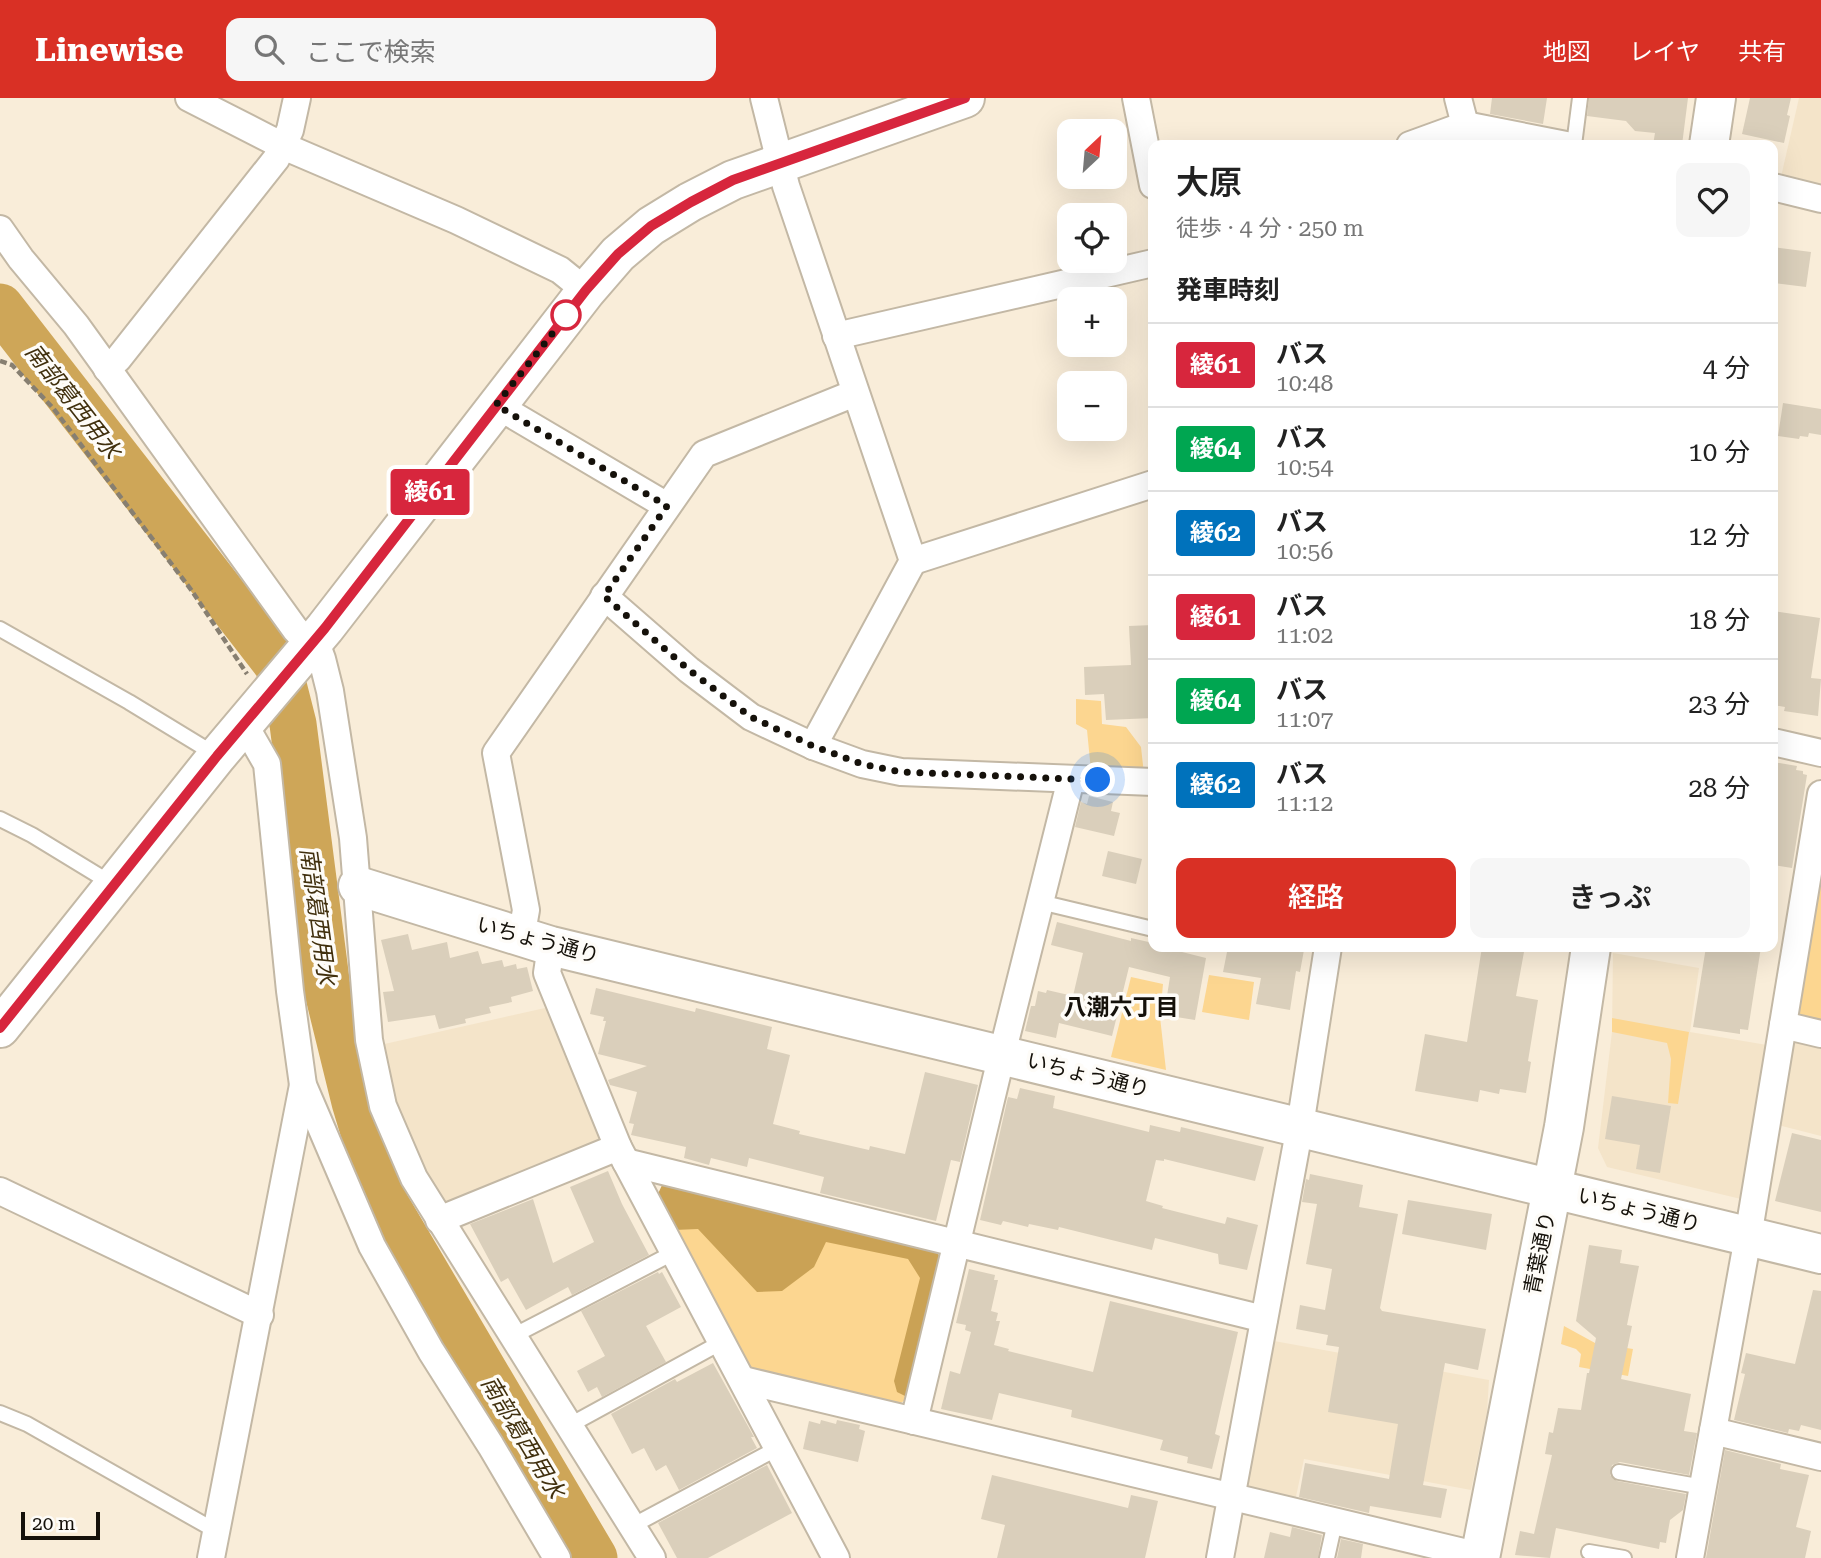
<!DOCTYPE html>
<html lang="ja">
<meta charset="utf-8">
<style>
body{margin:0;font-family:"Roboto Serif","Noto Sans JP",serif;background:#f6f6f6;color:#222;height:100vh;display:flex;flex-direction:column;font-size:26px;white-space:nowrap}
*{box-sizing:border-box;margin:0}
p{font-size:23px;color:#767676}
.icon{flex:none;width:38px;height:38px;fill:none;stroke:currentColor;stroke-width:2;stroke-linecap:round;stroke-linejoin:round}
.map{position:relative;flex:1;overflow:hidden}
.details{position:absolute;left:1148px;top:42px;width:630px;height:812px;display:flex;flex-direction:column;background:#fff;border-radius:14px;box-shadow:0 7px 28px #0002}
.details>*{flex:none}
.badge{padding:0 14px;border-radius:5px;font-size:24px;line-height:46px}
.needle{width:46px;rotate:26deg}
.tools{position:absolute;left:1057px;top:21px;display:grid;gap:14px}
.tools a{display:grid;place-items:center;width:70px;height:70px;border-radius:14px;background:#fff;box-shadow:0 7px 28px #0002;font-size:35px}
.scale{position:absolute;left:21px;bottom:18px;width:79px;box-sizing:border-box;padding-left:7px;border:4px solid #15110a;border-top:0;font-size:19px;line-height:24px;white-space:nowrap;color:#15110a;-webkit-text-stroke:5px #fefcf8;paint-order:stroke}
.you{position:absolute;width:35px;height:35px;margin:-18px;border:5px solid #fff;border-radius:50%;background:#1a73e8;box-shadow:0 0 0 10px #1a73e833}
.map>.badge{position:absolute;translate:-50% -50%;box-shadow:0 0 0 4px #fff}
h2{padding:0 28px;font-size:26px;line-height:63px}
.round{display:grid;place-items:center;flex:none;width:74px;height:74px;border-radius:14px;background:#f6f6f6}
.head{display:flex;align-items:center;justify-content:space-between;height:119px;padding:0 28px}
h1{font-size:33px;font-weight:600;line-height:52px}
.button{display:flex;gap:14px;margin-top:auto;padding:14px 28px}
.button a{flex:1;height:80px;border-radius:14px;background:#d93025;color:#fff;font-size:28px;font-weight:600;line-height:80px;text-align:center}
.button a+a{background:#f6f6f6;color:#222}
ul{padding:0;list-style:none}
li{display:flex;align-items:center;gap:21px;height:84px;padding:0 28px;border-top:2px solid #e0e0e0}
li div{flex:1}
li b{display:block;font-size:26px}
li em{font-style:normal}
li .badge{min-width:77px;font-weight:700;text-align:center}
header{display:flex;align-items:center;gap:42px;box-sizing:border-box;height:98px;padding:0 35px;background:#d93025;color:#fff}
header strong{font-size:33px}
nav{display:flex;gap:38px;margin-inline-start:auto;font-size:24px}
.search{width:490px;height:63px;background:#f6f6f6;display:flex;align-items:center;gap:18px;box-sizing:border-box;padding:0 24px;border-radius:14px;color:#767676;font-size:26px}
.map>svg:first-child{display:block}
.built{fill:#f4e4c9}
.green{fill:#fcd690}
.forest{fill:#caa255}
.lines{fill:none;stroke-linecap:round;stroke-linejoin:round}
.river{stroke:#cea658;stroke-width:47}
.building{fill:#dacfbb}
.lane-casing{stroke:#c3b8a5;stroke-width:18}
.street-casing{stroke:#c3b8a5;stroke-width:30}
.secondary-casing{stroke:#c3b8a5;stroke-width:42}
.path{stroke:#877f71;stroke-width:4.5;stroke-dasharray:7 3.5;stroke-linecap:butt}
.lane{stroke:#fff;stroke-width:14}
.street{stroke:#fff;stroke-width:26}
.secondary{stroke:#fff;stroke-width:38}
.line-casing{stroke:#fff;stroke-width:16}
.line{stroke:#d7263d;stroke-width:10}
.walk{stroke:#15110a;stroke-width:7;stroke-dasharray:0 12.6}
.stop-dot{fill:#fff;stroke:#d7263d;stroke-width:3.5}
.labels{text-anchor:middle;stroke-width:7;stroke-linejoin:round;paint-order:stroke}
.street-label{font-size:21px;fill:#15110a;stroke:#fefcf8}
.water-label{font-size:23px;font-style:italic;fill:#41300e;stroke:#fefcf8}
.neighbourhood-label{font-size:23px;font-weight:bold;fill:#15110a;stroke:#fefcf8}
</style>
<header>
<strong>Linewise</strong>
<div class="search"><svg class="icon" aria-label="search" viewBox="0 0 24 24"><circle cx="10" cy="10" r="6"/><path d="M15 15l6 6"/></svg>ここで検索</div>
<nav><a>地図</a><a>レイヤ</a><a>共有</a></nav>
</header>
<div class="map">
<svg width="1821" height="1460" viewBox="0 0 1821 1460">
<rect width="100%" height="100%" fill="#f9edd9"/>
<!-- built -->
<g class="built">
<polygon points="1799,0 1821,0 1821,89 1781,79"/>
<polygon points="1613,855 1699,870 1690,934 1767,947 1741,1101 1607,1069 1598,1050 1612,934"/>
<polygon points="545,910 604,1045 444,1108 393,1005 380,947"/>
<polygon points="1792,943 1821,950 1821,1038 1778,1027"/>
<polygon points="1274,1243 1489,1282 1487,1314 1471,1392 1304,1361 1295,1403 1247,1392"/>
</g>
<!-- green -->
<g class="green">
<polygon points="1076,601 1101,603 1102,626 1126,629 1141,649 1144,676 1091,673 1087,632 1076,626"/>
<polygon points="1821,774 1821,923 1796,917"/>
<polygon points="1209,877 1254,884 1249,922 1202,914"/>
<polygon points="1131,879 1163,886 1160,919 1166,972 1111,959"/>
<polygon points="1612,920 1689,934 1678,1006 1668,1005 1671,961 1667,945 1612,934"/>
<polygon points="657,1098 935,1150 909,1300 897,1307 747,1271"/>
<polygon points="1564,1228 1595,1245 1633,1251 1628,1278 1579,1269 1581,1256 1576,1251 1561,1246"/>
</g>
<!-- forest -->
<polygon class="forest" points="663,1085 935,1150 942,1163 909,1300 897,1294 894,1283 920,1180 908,1161 826,1144 814,1169 782,1193 757,1194 698,1131 674,1132 657,1098"/>
<g class="lines">
<!-- river -->
<polyline class="river" points="0,209 278,567 293,626 327,890 355,1004 386,1107 594,1460"/>
</g>
<!-- building -->
<g class="building">
<polygon points="1492,0 1547,0 1543,26 1490,16"/>
<polygon points="1589,0 1688,0 1682,47 1653,47 1655,35 1635,33 1626,23 1587,18"/>
<polygon points="1750,0 1791,0 1787,17 1790,18 1784,45 1742,36"/>
<polygon points="1773,149 1811,154 1806,189 1773,185"/>
<polygon points="1783,305 1821,311 1821,337 1809,335 1808,339 1800,338 1799,341 1778,338"/>
<polygon points="1773,513 1820,520 1811,580 1821,581 1818,618 1784,613 1785,609 1773,607"/>
<polygon points="1153,527 1153,620 1106,622 1104,596 1085,597 1084,569 1131,567 1129,528"/>
<polygon points="1773,664 1797,668 1796,672 1803,673 1803,676 1807,677 1792,770 1773,767"/>
<polygon points="1089,698 1113,704 1111,713 1120,715 1114,738 1075,729 1081,704 1087,706"/>
<polygon points="1108,753 1142,761 1136,786 1102,778"/>
<polygon points="1057,824 1131,843 1131,840 1153,845 1153,849 1162,849 1206,860 1195,922 1164,917 1170,879 1129,869 1112,938 1059,925 1056,940 1025,933 1031,908 1035,908 1038,893 1046,895 1047,892 1073,898 1083,855 1051,847"/>
<polygon points="408,836 412,852 447,844 450,860 478,853 482,866 502,862 504,869 516,866 517,871 527,869 533,893 511,899 512,904 489,909 491,915 465,921 466,925 439,931 435,917 388,924 383,894 394,893 381,842"/>
<polygon points="1228,849 1282,849 1304,852 1300,874 1296,873 1290,912 1256,906 1261,880 1223,874"/>
<polygon points="1482,849 1524,854 1516,898 1538,902 1528,963 1531,964 1526,995 1500,991 1499,996 1480,992 1478,1004 1415,993 1425,936 1467,944"/>
<polygon points="1706,849 1761,849 1748,932 1740,931 1740,936 1693,929"/>
<polygon points="596,890 695,914 696,910 772,929 767,951 790,957 773,1026 800,1033 799,1036 869,1052 870,1048 905,1056 925,974 978,987 960,1064 951,1062 936,1123 820,1095 824,1079 749,1060 747,1069 711,1060 709,1067 684,1060 686,1049 631,1037 634,1026 629,1025 637,994 610,987 608,982 647,968 598,956 606,923 603,923 604,919 590,916"/>
<polygon points="1020,990 1055,998 1053,1010 1149,1034 1150,1027 1180,1034 1181,1029 1264,1049 1255,1083 1164,1061 1164,1063 1156,1062 1146,1103 1163,1108 1162,1110 1225,1126 1227,1119 1258,1127 1247,1172 1219,1166 1218,1156 1155,1140 1152,1152 1059,1129 1058,1132 1029,1126 1028,1129 1003,1123 1001,1127 980,1122 1008,999 1017,1001"/>
<polygon points="1612,998 1671,1008 1660,1075 1636,1071 1640,1047 1605,1041"/>
<polygon points="1792,1035 1821,1042 1821,1114 1775,1103"/>
<polygon points="608,1073 622,1106 649,1157 572,1197 568,1189 526,1212 508,1180 501,1184 470,1126 533,1101 553,1165 594,1144 570,1089"/>
<polygon points="1310,1076 1363,1087 1359,1109 1398,1116 1380,1210 1382,1213 1486,1231 1478,1272 1445,1265 1423,1387 1447,1391 1441,1420 1370,1408 1369,1415 1299,1399 1305,1365 1389,1381 1398,1326 1328,1314 1339,1249 1326,1247 1328,1237 1296,1231 1300,1207 1325,1212 1332,1171 1306,1166 1317,1106 1302,1104 1306,1081 1309,1082"/>
<polygon points="1408,1102 1492,1116 1486,1152 1402,1136"/>
<polygon points="1589,1147 1622,1152 1620,1165 1639,1168 1627,1227 1632,1228 1621,1281 1691,1296 1684,1333 1697,1335 1689,1377 1620,1364 1612,1367 1610,1377 1617,1383 1686,1396 1683,1412 1670,1422 1666,1445 1660,1444 1659,1451 1556,1430 1550,1460 1515,1457 1520,1433 1534,1436 1552,1357 1545,1356 1549,1334 1553,1335 1558,1310 1581,1312 1587,1275 1589,1275 1596,1240 1576,1223"/>
<polygon points="969,1171 995,1177 994,1182 998,1182 991,1213 998,1215 996,1223 1000,1223 994,1247 1009,1251 1008,1253 1093,1274 1110,1203 1238,1234 1215,1336 1220,1338 1212,1371 1187,1365 1188,1359 1160,1352 1163,1342 1071,1319 1072,1312 999,1295 992,1322 941,1311 950,1273 960,1276 971,1234 965,1232 966,1227 956,1225"/>
<polygon points="658,1174 659,1176 662,1174 681,1209 646,1228 666,1264 602,1299 597,1289 588,1294 577,1273 605,1258 581,1213"/>
<polygon points="1813,1192 1821,1193 1821,1332 1801,1327 1799,1333 1789,1331 1788,1335 1734,1322 1745,1276 1741,1275 1746,1255 1795,1266"/>
<polygon points="713,1265 754,1339 751,1339 757,1350 679,1392 666,1367 656,1373 644,1350 632,1356 611,1316 675,1281 677,1284"/>
<polygon points="821,1322 836,1326 837,1322 860,1327 859,1331 865,1333 858,1364 803,1351 809,1323 820,1326"/>
<polygon points="1725,1352 1781,1366 1780,1371 1809,1377 1796,1429 1811,1433 1805,1460 1706,1460"/>
<polygon points="767,1367 792,1415 708,1460 677,1460 658,1425"/>
<polygon points="992,1377 1128,1410 1131,1397 1158,1403 1145,1460 997,1460 1005,1427 981,1421"/>
<polygon points="1292,1429 1322,1437 1318,1460 1264,1460 1270,1434 1290,1439"/>
<polygon points="1341,1441 1363,1446 1361,1460 1337,1460"/>
</g>
<g class="lines">
<!-- lane casing -->
<g class="lane-casing">
<g id="lane">
<polyline points="1574,47 1580,0"/>
<polyline points="0,531 129,604 216,657"/>
<polyline points="0,721 32,737 114,787"/>
<polyline points="1040,804 1153,831"/>
<polyline points="513,1238 673,1155"/>
<polyline points="0,1315 27,1326 216,1433"/>
<polyline points="570,1327 720,1245"/>
<polyline points="1619,1374 1703,1389"/>
<polyline points="632,1428 778,1350"/>
<polyline points="1589,1454 1624,1460"/>
<polyline points="1327,1460 1335,1424"/>
</g>
</g>
<!-- street casing -->
<g class="street-casing">
<g id="street">
<polyline points="189,0 283,48 456,122 560,172 586,193"/>
<polyline points="764,0 786,88 913,463 813,648"/>
<polyline points="1136,0 1153,87"/>
<polyline points="1458,0 1465,27 1463,43"/>
<polyline points="1410,47 1465,27 1566,47"/>
<polyline points="1773,89 1821,101"/>
<polyline points="0,131 21,161 76,227 295,531 310,547"/>
<polyline points="836,238 1153,165"/>
<polyline points="107,271 118,261 276,61 290,32 297,0"/>
<polyline points="496,307 667,408"/>
<polyline points="913,463 1153,386"/>
<polyline points="604,498 689,572 751,619 813,648 862,666 901,674 1153,684"/>
<polyline points="315,542 322,561 330,593 353,740 369,942 383,1008 414,1080 652,1460"/>
<polyline points="244,626 267,666 290,893 303,987 372,1148 431,1253 491,1348 557,1460"/>
<polyline points="1773,644 1821,655"/>
<polyline points="521,840 526,812 496,655 704,356 855,295"/>
<polyline points="551,848 547,875 618,1049 836,1460"/>
<polyline points="1783,927 1821,936"/>
<polyline points="626,1064 1264,1221"/>
<polyline points="0,1093 260,1217"/>
<polyline points="439,1122 618,1049"/>
<polyline points="743,1282 1480,1458"/>
<polyline points="914,1323 1002,956 1071,681"/>
<polyline points="1713,1333 1821,1359"/>
<polyline points="211,1460 303,987"/>
<polyline points="1220,1460 1300,1028 1328,849"/>
<polyline points="1690,1460 1748,1139 1821,696"/>
</g>
</g>
<!-- secondary casing -->
<g class="secondary-casing">
<g id="secondary">
<polyline points="1709,47 1716,0"/>
<polyline points="358,788 551,848 1821,1156"/>
<polyline points="0,930 217,658 325,530 586,193 618,156 651,128 690,104 733,82 965,0"/>
<polyline points="1480,1460 1564,1029 1591,849"/>
</g>
</g>
<!-- path -->
<polyline class="path" points="0,263 12,267 53,310 192,493 247,576"/>
<!-- lane -->
<use href="#lane" class="lane"/>
<!-- street -->
<use href="#street" class="street"/>
<!-- secondary -->
<use href="#secondary" class="secondary"/>
</g>
<g class="lines">
<!-- line casing -->
<g class="line-casing">
<polyline id="line" points="0,930 217,658 325,530 586,192 618,156 651,128 691,104 733,82 965,0"/>
</g>
<!-- line -->
<use href="#line" class="line"/>
<!-- walk -->
<polyline class="walk" points="566,217 571,212 496,307 667,408 604,498 689,572 751,619 813,648 862,666 901,674 1098,682"/>
</g>
<!-- markers -->
<circle class="stop-dot" cx="566" cy="217" r="14"/>
<g class="labels">
<!-- street labels -->
<g class="street-label">
<text transform="translate(538 842) rotate(15)" y="7">いちょう通り</text>
<text transform="translate(1088 977) rotate(14)" y="7">いちょう通り</text>
<text transform="translate(1639 1112) rotate(14)" y="7">いちょう通り</text>
<text transform="translate(1540 1155) rotate(-79)" y="7">青葉通り</text>
</g>
<!-- water labels -->
<g class="water-label">
<text transform="translate(73 303) rotate(52)" y="8">南部葛西用水</text>
<text transform="translate(318 818) rotate(82)" y="8">南部葛西用水</text>
<text transform="translate(523 1339) rotate(59)" y="8">南部葛西用水</text>
</g>
<!-- neighbourhood labels -->
<g class="neighbourhood-label">
<text x="1121" y="917">八潮六丁目</text>
</g>
</g>
</svg>
<div class="tools">
<a><svg class="needle" viewBox="-14 -14 28 28"><path d="M0-13l5 13h-10z" fill="#e53935"/><path d="M0 13l5-13h-10z" fill="#767676"/></svg></a>
<a><svg class="icon" aria-label="locate" viewBox="0 0 24 24"><circle cx="12" cy="12" r="6"/><path d="M12 2v4M12 18v4M2 12h4M18 12h4"/></svg></a>
<a>+</a>
<a>−</a>
</div>
<div class="scale">20 m</div>
<div class="you" style="left:1098px;top:682px"></div>
<b class="badge" style="left:430px;top:394px;background:#d7263d;color:#fff">綾61</b>
<section class="details">
<div class="head"><div><h1>大原</h1><p>徒歩 · 4 分 · 250 m</p></div><a class="round"><svg class="icon" aria-label="heart" viewBox="0 0 24 24"><path d="M12 20l-8-8c-3-5 5-10 8-4 3-6 11-1 8 4z"/></svg></a></div>
<h2>発車時刻</h2>
<ul>
<li><span class="badge" style="background:#d7263d;color:#fff">綾61</span><div><b>バス</b><p>10:48</p></div><em>4 分</em></li>
<li><span class="badge" style="background:#00a651;color:#fff">綾64</span><div><b>バス</b><p>10:54</p></div><em>10 分</em></li>
<li><span class="badge" style="background:#0072bc;color:#fff">綾62</span><div><b>バス</b><p>10:56</p></div><em>12 分</em></li>
<li><span class="badge" style="background:#d7263d;color:#fff">綾61</span><div><b>バス</b><p>11:02</p></div><em>18 分</em></li>
<li><span class="badge" style="background:#00a651;color:#fff">綾64</span><div><b>バス</b><p>11:07</p></div><em>23 分</em></li>
<li><span class="badge" style="background:#0072bc;color:#fff">綾62</span><div><b>バス</b><p>11:12</p></div><em>28 分</em></li>
</ul>
<div class="button"><a>経路</a><a>きっぷ</a></div>
</section>
</div>
